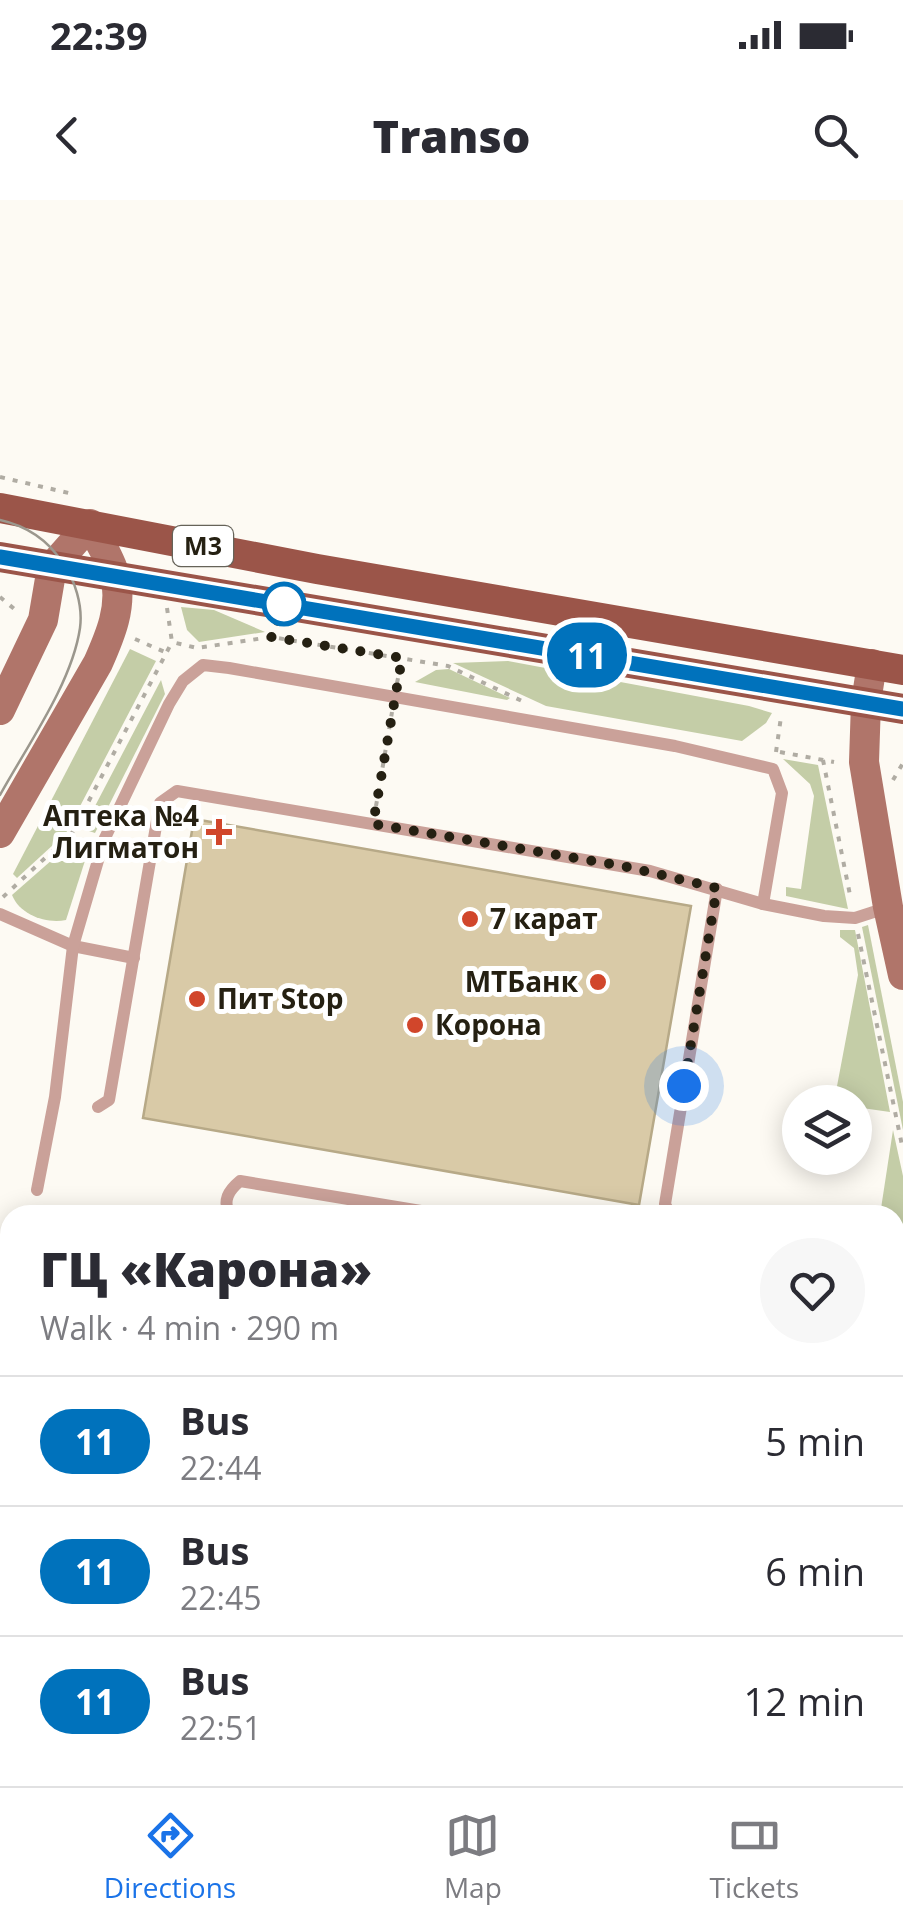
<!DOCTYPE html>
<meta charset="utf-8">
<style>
body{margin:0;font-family:"Open Sans",sans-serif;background:#f7f7f7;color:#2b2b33;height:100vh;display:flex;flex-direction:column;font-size:38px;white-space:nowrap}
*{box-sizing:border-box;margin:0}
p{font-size:32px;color:#7c7c81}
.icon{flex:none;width:55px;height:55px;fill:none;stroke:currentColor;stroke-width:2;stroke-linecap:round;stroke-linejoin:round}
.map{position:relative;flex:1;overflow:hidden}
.panel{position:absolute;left:0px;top:1005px;width:905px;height:582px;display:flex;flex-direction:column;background:#fff;border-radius:30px 30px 0 0;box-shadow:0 5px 25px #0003}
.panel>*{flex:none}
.badge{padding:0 20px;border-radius:32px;font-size:35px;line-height:65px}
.fabs{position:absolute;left:782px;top:885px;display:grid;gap:20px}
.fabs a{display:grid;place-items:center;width:90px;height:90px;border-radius:50%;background:#fff;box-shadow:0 5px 25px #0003;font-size:50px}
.you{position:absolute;width:50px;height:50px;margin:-25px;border:8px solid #fff;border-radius:50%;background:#1a73e8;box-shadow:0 0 0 15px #1a73e833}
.map>.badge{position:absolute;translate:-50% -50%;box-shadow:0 0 0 5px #fff}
.round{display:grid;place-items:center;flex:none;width:105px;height:105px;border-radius:52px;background:#f7f7f7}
.overview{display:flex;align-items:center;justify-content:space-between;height:170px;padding:0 40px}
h1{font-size:48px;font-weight:800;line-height:75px}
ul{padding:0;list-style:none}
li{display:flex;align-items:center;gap:30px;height:130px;padding:0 40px;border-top:2px solid #e1e1e2}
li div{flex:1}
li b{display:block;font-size:38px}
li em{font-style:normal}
li .badge{min-width:110px;font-weight:700;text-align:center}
.status{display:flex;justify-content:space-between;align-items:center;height:70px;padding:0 50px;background:#fff;direction:ltr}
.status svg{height:28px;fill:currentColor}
header{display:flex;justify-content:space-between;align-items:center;height:130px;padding:0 40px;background:#fff;font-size:45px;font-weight:800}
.dock{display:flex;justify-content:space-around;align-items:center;height:140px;border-top:2px solid #e1e1e2;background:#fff;font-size:28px;color:#7c7c81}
.dock a{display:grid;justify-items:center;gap:5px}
.dock .selected{color:#1a73e8}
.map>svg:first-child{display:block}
.green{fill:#c4cda7}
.building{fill:#d9caa7;stroke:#b7a987;stroke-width:2.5}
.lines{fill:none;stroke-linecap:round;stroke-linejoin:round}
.path{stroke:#b0aca3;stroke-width:4;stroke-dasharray:5 8;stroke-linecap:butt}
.lane{stroke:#caa199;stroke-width:12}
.secondary{stroke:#b0756a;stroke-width:30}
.primary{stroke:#9b5549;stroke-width:30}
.tram{stroke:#9b978d;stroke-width:2.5}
.line-casing{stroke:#fff;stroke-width:22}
.line{stroke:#0072bc;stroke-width:15}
.walk{stroke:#252012;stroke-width:10;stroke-dasharray:0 18}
.stop-dot{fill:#fff;stroke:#0072bc;stroke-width:5}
.poi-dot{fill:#d1462b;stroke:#fff;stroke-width:4}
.labels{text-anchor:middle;stroke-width:10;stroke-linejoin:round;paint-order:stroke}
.shield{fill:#fff;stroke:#666359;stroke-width:2.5}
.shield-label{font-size:25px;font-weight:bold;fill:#252012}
.poi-label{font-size:28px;font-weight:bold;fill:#252012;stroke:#fff;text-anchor:start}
</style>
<div class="status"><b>22:39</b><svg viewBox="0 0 49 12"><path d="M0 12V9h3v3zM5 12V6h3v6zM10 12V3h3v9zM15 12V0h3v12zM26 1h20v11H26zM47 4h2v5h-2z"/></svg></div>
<header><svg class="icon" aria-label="back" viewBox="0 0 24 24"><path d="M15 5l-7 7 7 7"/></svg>Transo<svg class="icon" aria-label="search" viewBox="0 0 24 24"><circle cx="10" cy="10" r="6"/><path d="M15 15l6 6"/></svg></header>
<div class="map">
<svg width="903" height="1586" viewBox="0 0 903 1586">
<rect width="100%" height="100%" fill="#fdfaf3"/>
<!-- green -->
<g class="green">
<polygon points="181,407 214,410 265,432 199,442 187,430"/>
<polygon points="130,449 156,461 66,633 17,678 13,674"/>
<polygon points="508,461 749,506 772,513 766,523 742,541 546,506 453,463"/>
<polygon points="449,469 510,498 507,500 415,482 436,470"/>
<polygon points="161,480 165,494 95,633 83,629"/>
<polygon points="783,559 818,565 848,709 786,696 786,687 801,689 814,596 810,584"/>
<path d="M77,638L90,645L66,720C46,724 20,715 12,695Z"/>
<polygon points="868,725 903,902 903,930 862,727"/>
<polygon points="840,730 855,730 890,912 855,907 855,902 834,902 858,775 854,748 840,737"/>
<polygon points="893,930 903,976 903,1047 895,1036 895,1015 880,1015"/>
</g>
<!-- building -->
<polygon class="building" points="194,619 691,706 639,1005 143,918"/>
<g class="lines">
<!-- path -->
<g class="path">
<polyline points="0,277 73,294"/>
<polyline points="0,397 19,413"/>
<polyline points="167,408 172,442 197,448 271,437 448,466 522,501"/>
<polyline points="135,439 167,453"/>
<polyline points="397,483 402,458"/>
<polyline points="776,552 781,517"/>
<polyline points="780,552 834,562"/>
<polyline points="823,560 851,700"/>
<polyline points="893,580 903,563"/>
<polyline points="376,606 392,512"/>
<polyline points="3,697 72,633 172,442"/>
<polyline points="858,734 903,950"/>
</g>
<!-- lane -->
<g class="lane">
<polyline points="0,714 73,746 134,758"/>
<polyline points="98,907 109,900 160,603 177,591 650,671 763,704 824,716 855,718 886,708"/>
<polyline points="37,990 55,897 73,746 104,640 169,504 183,481 203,465 229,468 675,546 773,569 782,593 763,704"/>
<path d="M229,1015C223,1000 228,991 240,981L445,1015"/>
<polyline points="670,1015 665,1004 717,689"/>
<polyline points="895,1082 903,1080"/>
</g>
<!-- secondary -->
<g class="secondary">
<polyline points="872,464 866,502 864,562 888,707 903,775"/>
<path d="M0,510L43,420L52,367L90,324C98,340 111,359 115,376C123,406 110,436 98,463L0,633"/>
</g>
<!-- primary -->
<g class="primary">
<polyline points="0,308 317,369 903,470"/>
<polyline points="0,357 903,509"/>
</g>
<!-- tram -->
<path class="tram" d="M0,320C27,326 47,339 62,362C75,379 83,406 80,428C72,483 27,546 0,595"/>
</g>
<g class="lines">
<!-- line casing -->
<g class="line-casing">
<polyline id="line" points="0,357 903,509"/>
</g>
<!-- line -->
<use href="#line" class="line"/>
<!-- walk -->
<polyline class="walk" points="284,404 271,437 402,458 373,624 623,666 717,688 684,886"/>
</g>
<!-- markers -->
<circle class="stop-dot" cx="284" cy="404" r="20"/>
<g class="poi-dot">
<path d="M214 617h10v10h10v10h-10v10h-10v-10h-10v-10h10z"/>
<circle cx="470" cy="719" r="10"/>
<circle cx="598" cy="782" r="10"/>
<circle cx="197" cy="799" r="10"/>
<circle cx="415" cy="825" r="10"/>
</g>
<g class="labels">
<!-- shield labels -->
<rect class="shield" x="173" y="326" width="60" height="40" rx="8"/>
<g class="shield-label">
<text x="203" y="355">М3</text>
</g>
<!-- poi labels -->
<g class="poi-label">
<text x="199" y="626" text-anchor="end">Аптека №4<tspan x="199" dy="32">Лигматон</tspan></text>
<text x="490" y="729">7 карат</text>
<text x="578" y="792" text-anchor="end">МТБанк</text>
<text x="217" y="809">Пит Stop</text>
<text x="435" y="835">Корона</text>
</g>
</g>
</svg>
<div class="fabs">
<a><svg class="icon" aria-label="layers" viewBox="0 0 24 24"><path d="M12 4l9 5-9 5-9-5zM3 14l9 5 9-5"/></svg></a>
</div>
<div class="you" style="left:684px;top:886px"></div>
<b class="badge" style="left:587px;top:455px;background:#0072bc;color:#fff">11</b>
<section class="panel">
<div class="overview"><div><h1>ГЦ «Карона»</h1><p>Walk · 4 min · 290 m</p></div><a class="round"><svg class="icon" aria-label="heart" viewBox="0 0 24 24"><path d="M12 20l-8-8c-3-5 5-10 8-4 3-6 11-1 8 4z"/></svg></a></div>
<ul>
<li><span class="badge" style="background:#0072bc;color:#fff">11</span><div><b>Bus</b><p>22:44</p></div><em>5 min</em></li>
<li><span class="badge" style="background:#0072bc;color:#fff">11</span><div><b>Bus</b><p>22:45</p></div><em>6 min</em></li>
<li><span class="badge" style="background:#0072bc;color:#fff">11</span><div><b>Bus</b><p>22:51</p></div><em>12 min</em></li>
</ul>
</section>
</div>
<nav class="dock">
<a class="selected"><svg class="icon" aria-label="directions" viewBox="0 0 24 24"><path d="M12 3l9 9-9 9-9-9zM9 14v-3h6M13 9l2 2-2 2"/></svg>Directions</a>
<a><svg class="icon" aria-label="map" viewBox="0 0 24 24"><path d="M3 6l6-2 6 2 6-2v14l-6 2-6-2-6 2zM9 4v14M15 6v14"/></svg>Map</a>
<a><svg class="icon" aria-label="tickets" viewBox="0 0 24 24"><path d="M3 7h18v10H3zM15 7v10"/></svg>Tickets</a>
</nav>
